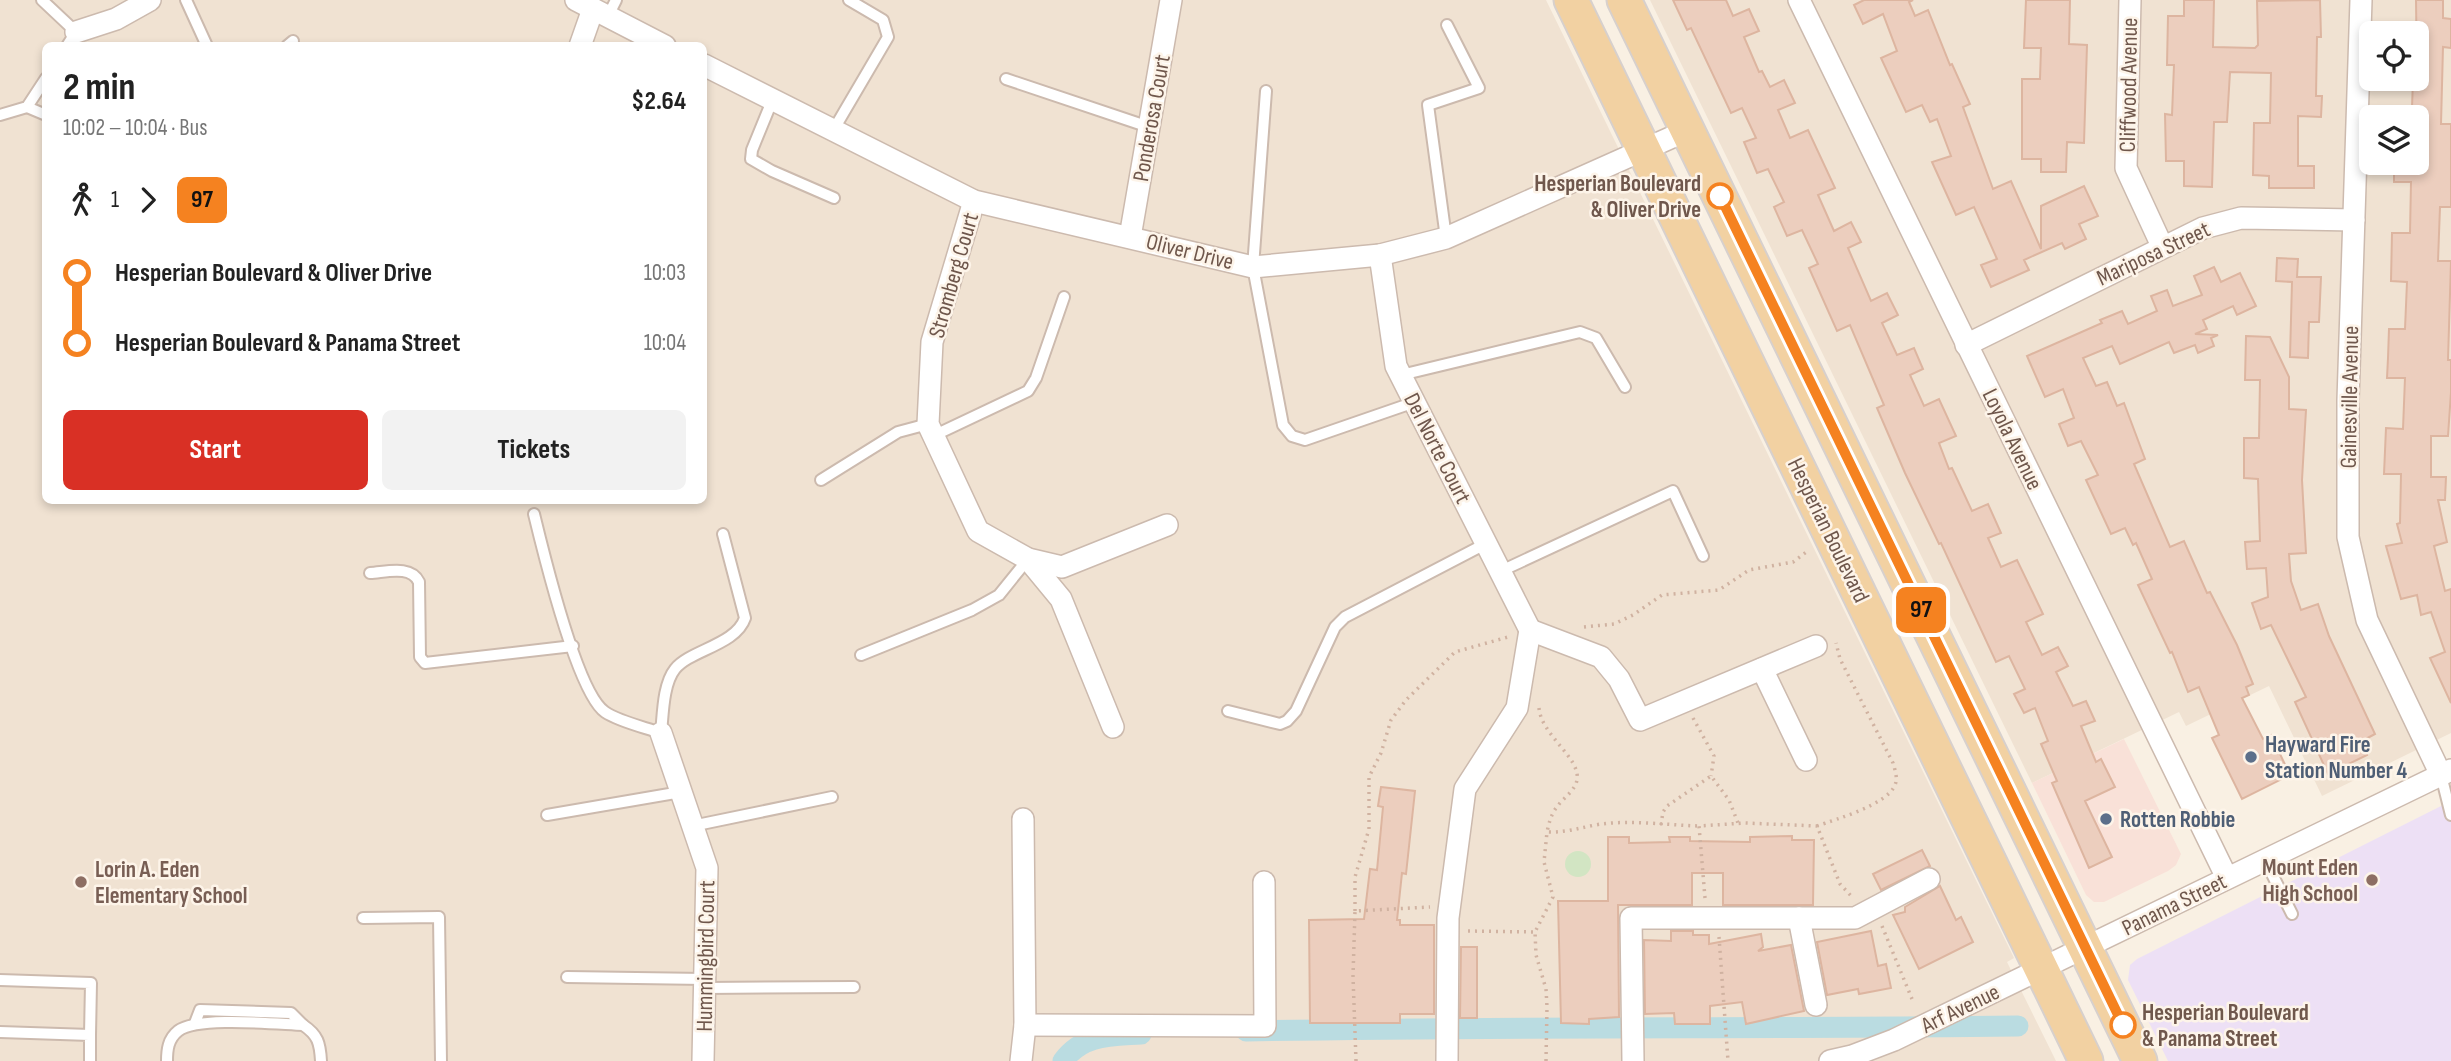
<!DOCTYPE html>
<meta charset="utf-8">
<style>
body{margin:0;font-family:"Sofia Sans Condensed",sans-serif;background:#f2f2f2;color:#222;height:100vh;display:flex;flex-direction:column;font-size:26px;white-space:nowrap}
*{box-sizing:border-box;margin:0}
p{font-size:23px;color:#767676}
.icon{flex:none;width:38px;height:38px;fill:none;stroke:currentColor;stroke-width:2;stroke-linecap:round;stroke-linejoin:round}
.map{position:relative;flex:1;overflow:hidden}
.details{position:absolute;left:42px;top:42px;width:665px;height:462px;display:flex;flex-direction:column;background:#fff;border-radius:10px;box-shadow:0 4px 10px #0003}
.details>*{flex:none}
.badge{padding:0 14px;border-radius:10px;font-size:24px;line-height:46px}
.tools{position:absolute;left:2359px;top:21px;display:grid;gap:14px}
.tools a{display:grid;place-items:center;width:70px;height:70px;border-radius:10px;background:#fff;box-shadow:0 4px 10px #0003;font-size:35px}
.map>.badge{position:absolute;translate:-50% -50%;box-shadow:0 0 0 4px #fff}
.legs{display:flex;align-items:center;gap:10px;height:77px;padding:0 21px;font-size:23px}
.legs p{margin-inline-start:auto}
.head{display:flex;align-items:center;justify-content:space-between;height:119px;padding:0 21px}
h1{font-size:38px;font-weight:700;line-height:52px}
.primary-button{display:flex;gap:14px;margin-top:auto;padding:14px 21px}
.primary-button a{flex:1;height:80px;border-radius:10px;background:#d93025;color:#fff;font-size:28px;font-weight:700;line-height:80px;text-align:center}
.primary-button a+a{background:#f2f2f2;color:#222}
ul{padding:0 21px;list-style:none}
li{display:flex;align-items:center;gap:24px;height:70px;font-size:26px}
li i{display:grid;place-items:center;width:10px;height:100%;margin:0 9px;background:currentColor}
li i::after{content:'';width:18px;height:18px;margin:-9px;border:5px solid;border-radius:50%;background:#fff}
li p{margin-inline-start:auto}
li:first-child i{background:linear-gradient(#0000 50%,currentColor 0)}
li:last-child i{background:linear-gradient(currentColor 50%,#0000 0)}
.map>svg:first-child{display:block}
.residential{fill:#f0e2d2;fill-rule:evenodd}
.commercial{fill:#f9e1d8}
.education{fill:#ede0f5}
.green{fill:#d2e5c3}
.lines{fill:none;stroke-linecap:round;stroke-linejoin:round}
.canal{stroke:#badce1;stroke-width:21}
.building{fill:#eccebe;stroke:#ddb5a0;stroke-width:2}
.lane-casing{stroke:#ccbaae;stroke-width:14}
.street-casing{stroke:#ccbaae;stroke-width:24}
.primary-casing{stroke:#d7d0cd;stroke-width:37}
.path{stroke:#d0b2a1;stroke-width:3.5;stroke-dasharray:2 5;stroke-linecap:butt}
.lane{stroke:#fff;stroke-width:10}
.street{stroke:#fff;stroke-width:21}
.primary{stroke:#f2d1a2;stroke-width:33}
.line-1-casing{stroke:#fff;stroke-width:16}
.line-1{stroke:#f58220;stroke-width:10}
.stop-1-dot{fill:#fff;stroke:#f58220;stroke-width:3.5}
.service-dot{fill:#5c6f8a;stroke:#fdf4e9;stroke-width:2.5}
.education-dot{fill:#8d6e63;stroke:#fdf4e9;stroke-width:2.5}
.labels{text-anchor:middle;stroke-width:5;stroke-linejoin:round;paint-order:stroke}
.street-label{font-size:23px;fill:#6f574c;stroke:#fdf4e9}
.stop-label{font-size:23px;font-weight:bold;fill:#6f574c;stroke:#fdf4e9;text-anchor:end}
.service-label{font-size:23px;font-weight:bold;fill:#4e5e75;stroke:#fdf4e9;text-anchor:start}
.education-label{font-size:23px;font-weight:bold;fill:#785e54;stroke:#fdf4e9;text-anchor:end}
</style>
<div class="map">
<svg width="2451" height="1061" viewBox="0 0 2451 1061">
<rect width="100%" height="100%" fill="#f9f0e3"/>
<!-- residential -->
<g class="residential">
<path d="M0,0H1546L2014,958L2007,962L2056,1061H0ZM46,46H704V500H46Z"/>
<path d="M1650,0H2451V733L2322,796L2269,686L2186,726L2179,712L2032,783ZM2371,33H2417V79H2371ZM2371,117H2417V163H2371Z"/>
</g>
<!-- commercial -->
<polygon class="commercial" points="2124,739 2181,854 2176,865 2168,871 2104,902 2094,902 2086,895 2032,783"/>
<!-- education -->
<polygon class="education" points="2451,801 2451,1061 2168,1061 2128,980 2130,965 2137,959"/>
<!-- green -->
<circle class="green" cx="1578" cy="864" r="13"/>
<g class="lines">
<!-- canal -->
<g class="canal">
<path d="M1246,1031C1504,1026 1761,1029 2018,1026"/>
<path d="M1063,1061C1083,1034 1111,1036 1141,1034"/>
</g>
</g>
<!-- building -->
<g class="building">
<polygon points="1673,0 1726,0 1733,16 1749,9 1759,31 1744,37 1759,72 1762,71 1770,87 1784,80 1795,103 1778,110 1790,138 1808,130 1835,188 1818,195 1834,231 1851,222 1861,242 1848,248 1871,301 1887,293 1898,315 1882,323 1897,355 1914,348 1923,369 1910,375 1924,406 1939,399 1956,436 1939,443 1949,469 1952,468 1972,511 1988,504 2001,533 1988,538 2001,567 2017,560 2043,614 2026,622 2042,655 2058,647 2068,666 2056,672 2073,706 2086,701 2095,721 2081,726 2096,762 2101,759 2115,787 2085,801 2112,857 2089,868 2052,783 2057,781 2041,744 2048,741 2035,708 2024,713 2014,694 2025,689 2009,656 1996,662 1941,543 1939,544 1905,473 1877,408 1884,405 1850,325 1837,331 1809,268 1818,264 1802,230 1787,236 1774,207 1784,202 1768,169 1757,173 1744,142 1756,138 1742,108 1731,113 1691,28 1687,30"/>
<polygon points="1864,0 1913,0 1909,2 1915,16 1928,10 1950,65 1952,64 1970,104 1963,107 1993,189 2011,181 2041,249 2041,206 2084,186 2098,216 2079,224 2086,239 2065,249 2062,243 2024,260 2029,270 1991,287 1981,265 1997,259 1974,207 1956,215 1932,162 1951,156 1937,119 1930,122 1922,105 1906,112 1881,58 1897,51 1883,14 1863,24 1854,5"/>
<polygon points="2026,0 2070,0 2069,44 2087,45 2084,143 2067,142 2066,172 2041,172 2041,159 2022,159 2022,79 2040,79 2041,48 2024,48"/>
<polygon points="2184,0 2214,0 2213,47 2255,48 2258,45 2257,1 2320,0 2321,37 2317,37 2316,96 2322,96 2321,117 2298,116 2298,166 2314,166 2314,188 2269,188 2269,176 2253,175 2254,123 2270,123 2271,73 2230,72 2227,122 2214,122 2212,187 2184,186 2184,161 2166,161 2165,114 2172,115 2174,65 2167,65 2168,16 2184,16"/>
<polygon points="2416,0 2443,0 2443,18 2451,19 2451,48 2443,47 2441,124 2451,124 2451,207 2440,207 2438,261 2451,261 2448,360 2451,360 2451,392 2448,436 2431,436 2431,477 2446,477 2445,500 2438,500 2447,542 2434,546 2445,591 2451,589 2451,703 2430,658 2445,652 2431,612 2421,615 2417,595 2401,599 2386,546 2402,543 2397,524 2400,523 2401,474 2384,474 2386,428 2403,429 2405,378 2387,378 2388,358 2389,329 2405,329 2407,282 2391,281 2392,233 2410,233 2411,182 2394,182 2394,163 2417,163 2417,108 2412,108 2413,79 2417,79"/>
<polygon points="2277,258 2298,259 2297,277 2321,277 2319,322 2309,322 2308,358 2290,357 2292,282 2276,281"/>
<polygon points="2214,267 2221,282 2240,273 2256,306 2237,315 2233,306 2203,320 2207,329 2195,334 2218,335 2211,338 2214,346 2198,353 2195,345 2174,353 2169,342 2120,364 2112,346 2083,358 2096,386 2107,382 2117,406 2124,403 2145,459 2134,464 2170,547 2184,541 2207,593 2210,592 2237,645 2253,684 2246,687 2249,695 2242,698 2263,739 2271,735 2290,775 2242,799 2212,738 2219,735 2199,687 2188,692 2172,652 2170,653 2138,585 2152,579 2136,543 2133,545 2125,528 2111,534 2086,480 2098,475 2081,441 2068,446 2059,424 2074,418 2063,389 2045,397 2027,356 2102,323 2100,320 2122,311 2128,324 2157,311 2151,296 2167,290 2173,306 2202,295 2194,276"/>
<polygon points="2246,336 2270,337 2289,377 2289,409 2306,410 2302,480 2306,553 2289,554 2291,581 2301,610 2318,604 2329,636 2375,734 2360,742 2367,755 2328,774 2295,702 2306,697 2271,625 2261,629 2252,603 2268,597 2266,568 2247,569 2245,542 2260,541 2258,479 2244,478 2244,438 2259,438 2260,380 2245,380"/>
<polygon points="1381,787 1415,791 1406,874 1402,873 1397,920 1400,920 1400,925 1434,925 1434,1014 1400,1014 1400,1023 1310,1023 1309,920 1364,919 1370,869 1377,870 1383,807 1378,806"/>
<polygon points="1792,836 1792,840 1814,840 1813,905 1723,905 1723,873 1692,873 1692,905 1618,905 1619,1017 1589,1019 1589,1024 1561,1023 1558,901 1608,901 1608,837 1629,837 1629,843 1670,842 1669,837 1690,837 1690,841 1750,842 1750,837"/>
<polygon points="1922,850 1930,866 1881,890 1873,874"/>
<polygon points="1940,886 1956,920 1961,917 1973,942 1919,969 1893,915 1905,912 1905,907"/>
<polygon points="1671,931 1693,931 1693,935 1709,935 1709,944 1761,934 1763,947 1758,951 1791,945 1804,1011 1746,1024 1742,1002 1710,1006 1710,1024 1675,1024 1674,1013 1645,1014 1644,940 1671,941"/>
<polygon points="1871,931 1878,966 1886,964 1891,988 1859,994 1858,989 1827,995 1817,942"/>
<polygon points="1461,947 1477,947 1477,1018 1460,1018"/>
</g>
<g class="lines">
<!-- lane casing -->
<g class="lane-casing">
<g id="lane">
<polyline points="42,0 76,32 67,46"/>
<polyline points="186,0 207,46"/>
<polyline points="608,16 616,0"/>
<polyline points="287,46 293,41"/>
<polyline points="1006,79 1149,127"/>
<polyline points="1266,91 1253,267 1283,425 1292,436 1305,440 1415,402"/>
<polyline points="772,101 752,150 751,159 772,171 834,198"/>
<polyline points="27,107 46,115"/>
<polyline points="0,115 27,107 46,78"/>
<polyline points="834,129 888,37 883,20 849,0"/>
<polyline points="1446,238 1428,105 1479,88 1447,25"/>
<polyline points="1401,375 1580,332 1596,338 1625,387"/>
<polyline points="933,436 1028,391 1036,378 1064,297"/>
<polyline points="821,480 898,432 928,424"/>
<path d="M534,514C543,551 577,693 605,712C620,722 644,727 661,733C663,714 663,684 675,669C690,650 736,645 745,618L723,534"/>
<polyline points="1501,571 1673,491 1703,556"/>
<path d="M370,573C387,572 411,565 419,582L420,657L425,663L573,646"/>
<polyline points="861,655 972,610 999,595 1028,559"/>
<polyline points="1228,711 1280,724 1287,721 1296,711 1335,627 1345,617 1487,543"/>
<polyline points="2441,775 2451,815"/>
<polyline points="547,815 681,792"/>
<polyline points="692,826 832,797"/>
<polyline points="2265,860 2292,914"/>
<polyline points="363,918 439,917 441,1061"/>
<polyline points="567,977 705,979"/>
<polyline points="0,980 91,983 90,1035"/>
<polyline points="705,988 854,987"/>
<polyline points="195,1023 200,1010 291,1013 303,1025"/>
<polyline points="0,1032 90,1035 90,1061"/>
<path d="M167,1061C167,1050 168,1039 178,1031C197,1016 276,1024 303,1025C318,1035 320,1043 321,1061"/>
</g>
</g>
<!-- street casing -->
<g class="street-casing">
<g id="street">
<polyline points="576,0 665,46"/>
<polyline points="1799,0 2227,878"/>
<polyline points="2130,0 2126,168 2162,246"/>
<polyline points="2361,0 2348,400 2348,537 2367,620 2441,775"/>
<polyline points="76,32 116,19 150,0"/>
<polyline points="580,46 593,9"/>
<polyline points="704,65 974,201 1253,267 1380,255 1446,238 1688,130"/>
<polyline points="974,201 932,342 928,424 978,531 1028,559 1062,567 1167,525"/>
<polyline points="1130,237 1171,0"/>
<polyline points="1380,255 1396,366 1530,630"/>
<polyline points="1966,345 2203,228 2241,218 2354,220"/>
<polyline points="1028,559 1061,599 1113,727"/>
<polyline points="1530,630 1601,657 1619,679 1640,720 1816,646"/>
<polyline points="1762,669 1806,760"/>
<polyline points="661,733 707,868 703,1061"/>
<polyline points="1799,918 1816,1005"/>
<polyline points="1025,1025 1265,1026 1264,882"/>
<polyline points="1021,1061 1025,1025 1023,819"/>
<polyline points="1447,1061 1448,918 1465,789 1517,708 1530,630"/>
<polyline points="1633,1061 1631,918 1855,918 1929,879"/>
<polyline points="1830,1061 1852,1056 1894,1040 2451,770"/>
</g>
</g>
<!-- primary casing -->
<g class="primary-casing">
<g id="primary">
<polyline points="1571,0 2086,1061"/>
<polyline points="1624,0 2140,1061"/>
</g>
</g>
<!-- path -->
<g class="path">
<polyline points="1584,627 1614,624 1633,615 1662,595 1719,590 1749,570 1793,562 1809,550"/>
<path d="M1539,708C1541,735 1581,758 1577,780C1575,791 1563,798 1557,807C1551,814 1549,823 1547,832"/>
<polyline points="1693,718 1714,756 1711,776"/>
<polyline points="1661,825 1663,812 1667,806 1711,776 1729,800 1738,823"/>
<path d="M1817,826C1836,819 1887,805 1895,785C1898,778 1895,770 1893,763L1840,659L1836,643"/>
<polyline points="1705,898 1699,826 1745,823 1817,826 1840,884 1853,898"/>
<polyline points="1355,911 1355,877 1369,829 1369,777 1381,753 1391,720 1406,700 1455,652 1508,637"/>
<polyline points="1882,926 1912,999"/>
<polyline points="1468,931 1535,932"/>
<polyline points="1719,937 1728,1061"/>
<polyline points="1356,1061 1353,976 1355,911 1430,907"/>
<path d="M1546,1061L1547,1007L1546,989L1536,955L1535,932L1553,897L1544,862L1547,832C1566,833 1582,827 1601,824C1632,820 1667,825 1699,826"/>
</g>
<!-- lane -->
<use href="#lane" class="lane"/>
<!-- street -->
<use href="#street" class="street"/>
<!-- primary -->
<use href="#primary" class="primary"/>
</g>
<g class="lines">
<!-- line-1 casing -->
<g class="line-1-casing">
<polyline id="line-1" points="1720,196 2123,1025"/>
</g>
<!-- line-1 -->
<use href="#line-1" class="line-1"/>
</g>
<!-- markers -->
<g class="stop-1-dot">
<circle cx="1720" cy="196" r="12"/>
<circle cx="2123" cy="1025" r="12"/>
</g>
<g class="service-dot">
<circle cx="2251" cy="757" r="7"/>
<circle cx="2106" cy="819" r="7"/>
</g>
<g class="education-dot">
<circle cx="2372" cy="880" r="7"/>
<circle cx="81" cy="882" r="7"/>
</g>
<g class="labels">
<!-- street labels -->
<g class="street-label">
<text transform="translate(2128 85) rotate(-89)" y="8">Cliffwood Avenue</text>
<text transform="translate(1151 118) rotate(-80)" y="8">Ponderosa Court</text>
<text transform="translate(1190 251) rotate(14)" y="8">Oliver Drive</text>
<text transform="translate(2153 253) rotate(-25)" y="8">Mariposa Street</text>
<text transform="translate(953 275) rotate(-74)" y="8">Stromberg Court</text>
<text transform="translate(2349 397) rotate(-89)" y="8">Gainesville Avenue</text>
<text transform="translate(2013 439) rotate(64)" y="8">Loyola Avenue</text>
<text transform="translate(1438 448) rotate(63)" y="8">Del Norte Court</text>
<text transform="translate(1829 530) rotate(64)" y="8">Hesperian Boulevard</text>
<text transform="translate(2174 904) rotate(-26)" y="8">Panama Street</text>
<text transform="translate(705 956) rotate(-89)" y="8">Hummingbird Court</text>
<text transform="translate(1960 1008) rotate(-26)" y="8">Arf Avenue</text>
</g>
<!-- stop labels -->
<g class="stop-label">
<text x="1701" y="191">Hesperian Boulevard<tspan x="1701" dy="26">&amp; Oliver Drive</tspan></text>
<text x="2142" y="1020" text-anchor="start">Hesperian Boulevard<tspan x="2142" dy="26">&amp; Panama Street</tspan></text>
</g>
<!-- service labels -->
<g class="service-label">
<text x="2265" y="752">Hayward Fire<tspan x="2265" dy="26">Station Number 4</tspan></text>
<text x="2120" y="827">Rotten Robbie</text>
</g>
<!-- education labels -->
<g class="education-label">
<text x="2358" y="875">Mount Eden<tspan x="2358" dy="26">High School</tspan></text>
<text x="95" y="877" text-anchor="start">Lorin A. Eden<tspan x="95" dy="26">Elementary School</tspan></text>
</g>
</g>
</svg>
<div class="tools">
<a><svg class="icon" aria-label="locate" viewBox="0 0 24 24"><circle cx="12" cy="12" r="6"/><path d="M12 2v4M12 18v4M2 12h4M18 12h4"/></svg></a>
<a><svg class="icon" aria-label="layers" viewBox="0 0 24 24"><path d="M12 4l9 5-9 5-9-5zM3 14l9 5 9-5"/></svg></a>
</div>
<b class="badge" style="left:1921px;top:610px;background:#f58220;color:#111">97</b>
<section class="details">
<div class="head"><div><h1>2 min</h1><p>10:02 – 10:04 · Bus</p></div><b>$2.64</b></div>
<div class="legs"><svg class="icon" aria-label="walk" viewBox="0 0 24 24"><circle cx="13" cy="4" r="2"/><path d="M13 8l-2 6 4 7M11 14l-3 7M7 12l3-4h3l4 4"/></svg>1<svg class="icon" aria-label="forward" viewBox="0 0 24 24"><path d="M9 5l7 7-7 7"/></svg><b class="badge" style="background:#f58220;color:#111">97</b></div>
<ul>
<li><i style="color:#f58220"></i><b>Hesperian Boulevard &amp; Oliver Drive</b><p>10:03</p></li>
<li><i style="color:#f58220"></i><b>Hesperian Boulevard &amp; Panama Street</b><p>10:04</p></li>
</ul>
<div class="primary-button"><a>Start</a><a>Tickets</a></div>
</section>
</div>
